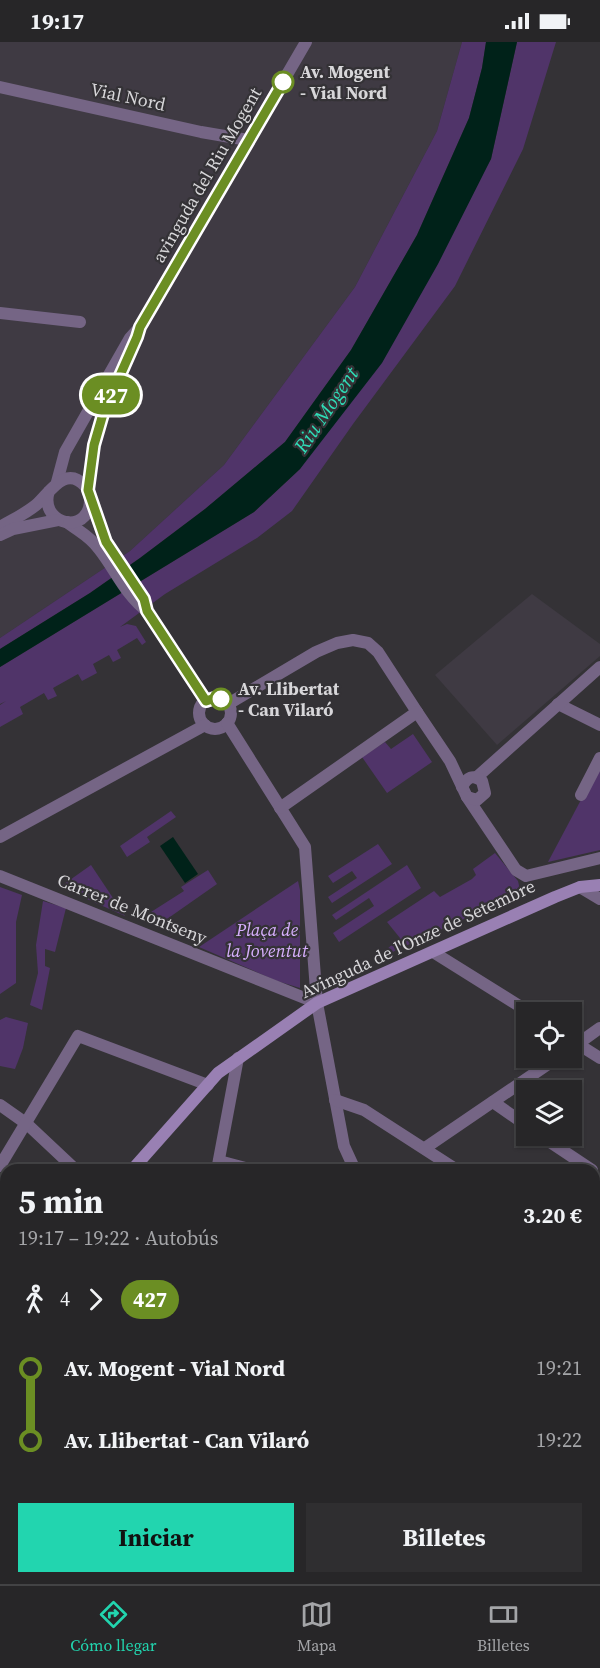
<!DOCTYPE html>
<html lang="es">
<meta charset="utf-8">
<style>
body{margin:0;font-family:"Source Serif 4",serif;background:#2f2e30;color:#f1f3f6;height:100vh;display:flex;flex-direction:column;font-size:22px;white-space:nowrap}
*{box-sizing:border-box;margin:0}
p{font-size:20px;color:#a4a5a8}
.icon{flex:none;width:33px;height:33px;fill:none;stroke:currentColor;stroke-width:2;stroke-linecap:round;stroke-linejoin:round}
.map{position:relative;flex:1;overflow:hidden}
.sheet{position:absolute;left:0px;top:1122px;width:600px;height:420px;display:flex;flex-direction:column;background:#272628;border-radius:18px 18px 0 0;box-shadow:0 2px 4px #0004,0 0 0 2px #434345}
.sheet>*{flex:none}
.badge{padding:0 12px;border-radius:20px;font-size:21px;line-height:39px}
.controls{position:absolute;left:516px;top:960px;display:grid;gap:12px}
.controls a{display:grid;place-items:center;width:66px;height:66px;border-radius:0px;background:#272628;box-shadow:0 2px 4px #0004,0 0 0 2px #434345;font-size:30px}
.map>.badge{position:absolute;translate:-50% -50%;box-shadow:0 0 0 3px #fff}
.legs{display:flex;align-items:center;gap:9px;height:66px;padding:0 18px;font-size:20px}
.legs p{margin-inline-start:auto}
.head{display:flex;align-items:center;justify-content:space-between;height:102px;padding:0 18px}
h1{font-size:33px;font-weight:700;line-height:45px}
.action{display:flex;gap:12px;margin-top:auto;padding:12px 18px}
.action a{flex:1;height:69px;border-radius:0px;background:#22d5af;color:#111;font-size:24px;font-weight:700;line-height:69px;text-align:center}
.action a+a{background:#2f2e30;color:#f1f3f6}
ul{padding:0 18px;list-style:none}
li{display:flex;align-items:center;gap:21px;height:72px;font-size:22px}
li i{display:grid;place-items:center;width:9px;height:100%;margin:0 8px;background:currentColor}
li i::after{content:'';width:15px;height:15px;margin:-8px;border:4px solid;border-radius:50%;background:#272628}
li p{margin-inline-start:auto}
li:first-child i{background:linear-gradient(#0000 50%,currentColor 0)}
li:last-child i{background:linear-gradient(currentColor 50%,#0000 0)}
.status{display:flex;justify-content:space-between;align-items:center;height:42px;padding:0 30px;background:#272628;direction:ltr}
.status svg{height:16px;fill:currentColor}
.dock{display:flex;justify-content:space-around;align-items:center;height:84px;border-top:2px solid #434345;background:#272628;font-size:16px;color:#a4a5a8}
.dock a{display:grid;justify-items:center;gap:3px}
.dock .current{color:#22d5af}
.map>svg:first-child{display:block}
.built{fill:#3f3a43}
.green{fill:#503469}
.water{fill:#002219}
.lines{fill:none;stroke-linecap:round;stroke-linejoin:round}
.street{stroke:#756585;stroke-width:12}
.secondary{stroke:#9980b3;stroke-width:12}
.line-1-casing{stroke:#fff;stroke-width:14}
.line-1{stroke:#6b8e23;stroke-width:9}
.stop-1-dot{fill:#fff;stroke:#6b8e23;stroke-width:3}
.labels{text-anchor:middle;stroke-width:4.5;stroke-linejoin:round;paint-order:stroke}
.stop-label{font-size:18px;font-weight:bold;fill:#d7d6d9;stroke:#343236;text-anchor:start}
.street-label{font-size:18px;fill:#d7d6d9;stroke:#343236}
.park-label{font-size:18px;font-style:italic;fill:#d7affe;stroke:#343236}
.water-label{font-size:20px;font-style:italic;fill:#2fddb7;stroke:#343236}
</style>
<div class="status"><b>19:17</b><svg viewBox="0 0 49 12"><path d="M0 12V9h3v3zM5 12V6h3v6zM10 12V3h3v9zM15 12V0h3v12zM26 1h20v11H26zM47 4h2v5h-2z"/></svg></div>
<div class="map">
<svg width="600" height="1542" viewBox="0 0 600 1542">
<rect width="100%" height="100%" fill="#343236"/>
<!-- built -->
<g class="built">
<polygon points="0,0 462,0 437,89 355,245 224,423 130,509 0,596"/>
<polygon points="532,552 600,602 600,614 497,703 435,633"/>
</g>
<!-- green -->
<g class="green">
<polygon points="462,0 486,0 482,26 469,76 417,193 351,308 285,400 205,467 140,516 90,551 0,607 0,596 130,509 224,423 355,245 437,89"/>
<polygon points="517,0 556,0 523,107 455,244 353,382 292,469 257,496 165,552 120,585 127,582 136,584 146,600 142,603 137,596 117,608 121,616 113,620 109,613 93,622 97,631 82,639 78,632 53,646 57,654 48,658 44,651 20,665 23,672 0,685 0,663 6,659 0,662 0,625 254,470 300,427 491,117"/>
<polygon points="413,692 432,720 387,751 362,715 385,700 391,707"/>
<polygon points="600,722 600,808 548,820"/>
<polygon points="171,769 176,775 147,795 150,800 127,815 120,804"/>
<polygon points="378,802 392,822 332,861 328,855 357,836 352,829 333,841 328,834"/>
<polygon points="495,811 518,839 520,848 518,852 373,919 400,896 387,880 434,849 440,855 472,837 476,833 473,827"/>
<polygon points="91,823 125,874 60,845"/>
<polygon points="407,823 421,846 339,900 333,891 374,864 369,856 336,878 332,873"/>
<polygon points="208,828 217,842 157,884 140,877 184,849 181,845"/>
<polygon points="298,839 300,848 300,946 277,939 199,905"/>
<polygon points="0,845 22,853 16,880 16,941 0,952"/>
<polygon points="43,859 66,866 55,910 45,907 45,924 50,926 42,968 30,963 38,931 36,903"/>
<polygon points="6,975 28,981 23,1006 15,1027 0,1024 0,978"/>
<polygon points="594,1333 600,1337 600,1542 565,1542 552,1536 594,1536"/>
</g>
<!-- water -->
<g class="water">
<polygon points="486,0 517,0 491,117 438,222 382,321 300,427 254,470 0,625 0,607 90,551 140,516 205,467 285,400 351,308 417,193 469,76 482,26"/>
<polygon points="173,795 198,832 185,841 160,804"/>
</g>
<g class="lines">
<!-- street -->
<g class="street">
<polyline points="0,45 201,90 248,98"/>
<polyline points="0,271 80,280"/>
<polyline points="57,440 65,410 130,296 140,285 306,0"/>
<polyline points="88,448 94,403 103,372 128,314"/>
<polyline points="90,458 106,500 144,557 147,569 206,659"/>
<path d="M67,480C78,489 90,494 99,507C115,527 126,554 147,569"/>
<path d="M0,485C12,478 25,472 36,463C49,452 65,422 85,444C90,450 91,458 89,466C80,493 39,479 49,449"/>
<polyline points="0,493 13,487 58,478"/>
<circle cx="215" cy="671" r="16"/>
<polyline points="228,662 316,610 337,601 353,598 368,601 378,610 417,670 450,719 467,755 516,828 526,834 600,816"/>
<polyline points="558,662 600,683"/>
<polyline points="227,681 305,805 317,961 344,1104 355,1128"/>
<polyline points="477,735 600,625"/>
<path d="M462,745C467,735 473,732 482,739L485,751L477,758L467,755"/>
<polyline points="581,753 600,716"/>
<polyline points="280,766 417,670"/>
<polyline points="0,795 205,683"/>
<polyline points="0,834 317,961"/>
<polyline points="580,845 600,857"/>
<polyline points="433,910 529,970"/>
<polyline points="573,999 600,1016"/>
<polyline points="572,1006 600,986"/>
<polyline points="335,1058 364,1068 457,1128"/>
<polyline points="493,1060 526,1083"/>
<polyline points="0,1063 27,1082 76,1128"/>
<polyline points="541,1094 592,1128"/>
<polyline points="425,1106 557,1016"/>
<polyline points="219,1119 253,1128"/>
<polyline points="0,1124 78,994 208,1043"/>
<polyline points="217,1128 238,1016"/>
<polyline points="594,1222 600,1226"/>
<polyline points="0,1241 6,1248"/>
<polyline points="0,1336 6,1340"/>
<polyline points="0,1399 6,1401"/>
<polyline points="0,1524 6,1526"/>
<polyline points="36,1536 54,1542"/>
<polyline points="217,1536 231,1542"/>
<polyline points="376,1536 390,1542"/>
<polyline points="552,1536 565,1542"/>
<polyline points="178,1542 180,1536"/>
<polyline points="402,1542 403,1536"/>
</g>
<!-- secondary -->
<g class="secondary">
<polyline points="132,1128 218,1031 317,961 555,855 580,845 600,843"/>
<polyline points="0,1270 6,1264"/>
</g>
</g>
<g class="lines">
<!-- line-1 casing -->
<g class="line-1-casing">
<polyline id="line-1" points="221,657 215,656 206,659 147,569 144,557 106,500 88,448 94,403 103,372 137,295 140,285 283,40"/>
</g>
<!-- line-1 -->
<use href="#line-1" class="line-1"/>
</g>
<!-- markers -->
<g class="stop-1-dot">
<circle cx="283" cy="40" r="10"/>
<circle cx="221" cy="657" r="10"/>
</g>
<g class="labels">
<!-- stop labels -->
<g class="stop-label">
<text x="300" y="36">Av. Mogent<tspan x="300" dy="21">- Vial Nord</tspan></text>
<text x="238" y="653">Av. Llibertat<tspan x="238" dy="21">- Can Vilaró</tspan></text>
</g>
<!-- street labels -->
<g class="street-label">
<text transform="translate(128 55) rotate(12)" y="6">Vial Nord</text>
<text transform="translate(207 133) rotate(-60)" y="6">avinguda del Riu Mogent</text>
<text transform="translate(132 867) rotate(22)" y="6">Carrer de Montseny</text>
<text transform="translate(418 897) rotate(-25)" y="6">Avinguda de l'Onze de Setembre</text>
</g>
<!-- park labels -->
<g class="park-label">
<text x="267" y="894">Plaça de<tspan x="267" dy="21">la Joventut</tspan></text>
</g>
<!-- water labels -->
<g class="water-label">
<text transform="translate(326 368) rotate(-56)" y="7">Riu Mogent</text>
</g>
</g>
</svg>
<div class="controls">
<a><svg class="icon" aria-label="locate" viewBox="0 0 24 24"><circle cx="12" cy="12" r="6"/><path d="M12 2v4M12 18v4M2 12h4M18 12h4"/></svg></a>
<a><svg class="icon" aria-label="layers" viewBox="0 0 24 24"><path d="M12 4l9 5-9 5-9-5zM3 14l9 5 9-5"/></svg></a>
</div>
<b class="badge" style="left:111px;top:353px;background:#6b8e23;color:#fff">427</b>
<section class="sheet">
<div class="head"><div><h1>5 min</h1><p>19:17 – 19:22 · Autobús</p></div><b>3.20 €</b></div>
<div class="legs"><svg class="icon" aria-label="walk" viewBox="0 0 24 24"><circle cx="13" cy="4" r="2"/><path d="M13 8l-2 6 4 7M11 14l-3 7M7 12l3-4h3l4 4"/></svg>4<svg class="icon" aria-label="forward" viewBox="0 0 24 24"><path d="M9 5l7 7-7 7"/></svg><b class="badge" style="background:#6b8e23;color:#fff">427</b></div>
<ul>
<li><i style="color:#6b8e23"></i><b>Av. Mogent - Vial Nord</b><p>19:21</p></li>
<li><i style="color:#6b8e23"></i><b>Av. Llibertat - Can Vilaró</b><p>19:22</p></li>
</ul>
<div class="action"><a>Iniciar</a><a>Billetes</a></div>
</section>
</div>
<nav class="dock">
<a class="current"><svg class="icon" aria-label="directions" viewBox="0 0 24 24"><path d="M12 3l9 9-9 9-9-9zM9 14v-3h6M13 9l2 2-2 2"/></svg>Cómo llegar</a>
<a><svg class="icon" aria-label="map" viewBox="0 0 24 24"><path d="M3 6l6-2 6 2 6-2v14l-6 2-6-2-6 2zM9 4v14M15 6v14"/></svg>Mapa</a>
<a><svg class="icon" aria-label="tickets" viewBox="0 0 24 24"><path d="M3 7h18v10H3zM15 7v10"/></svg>Billetes</a>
</nav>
